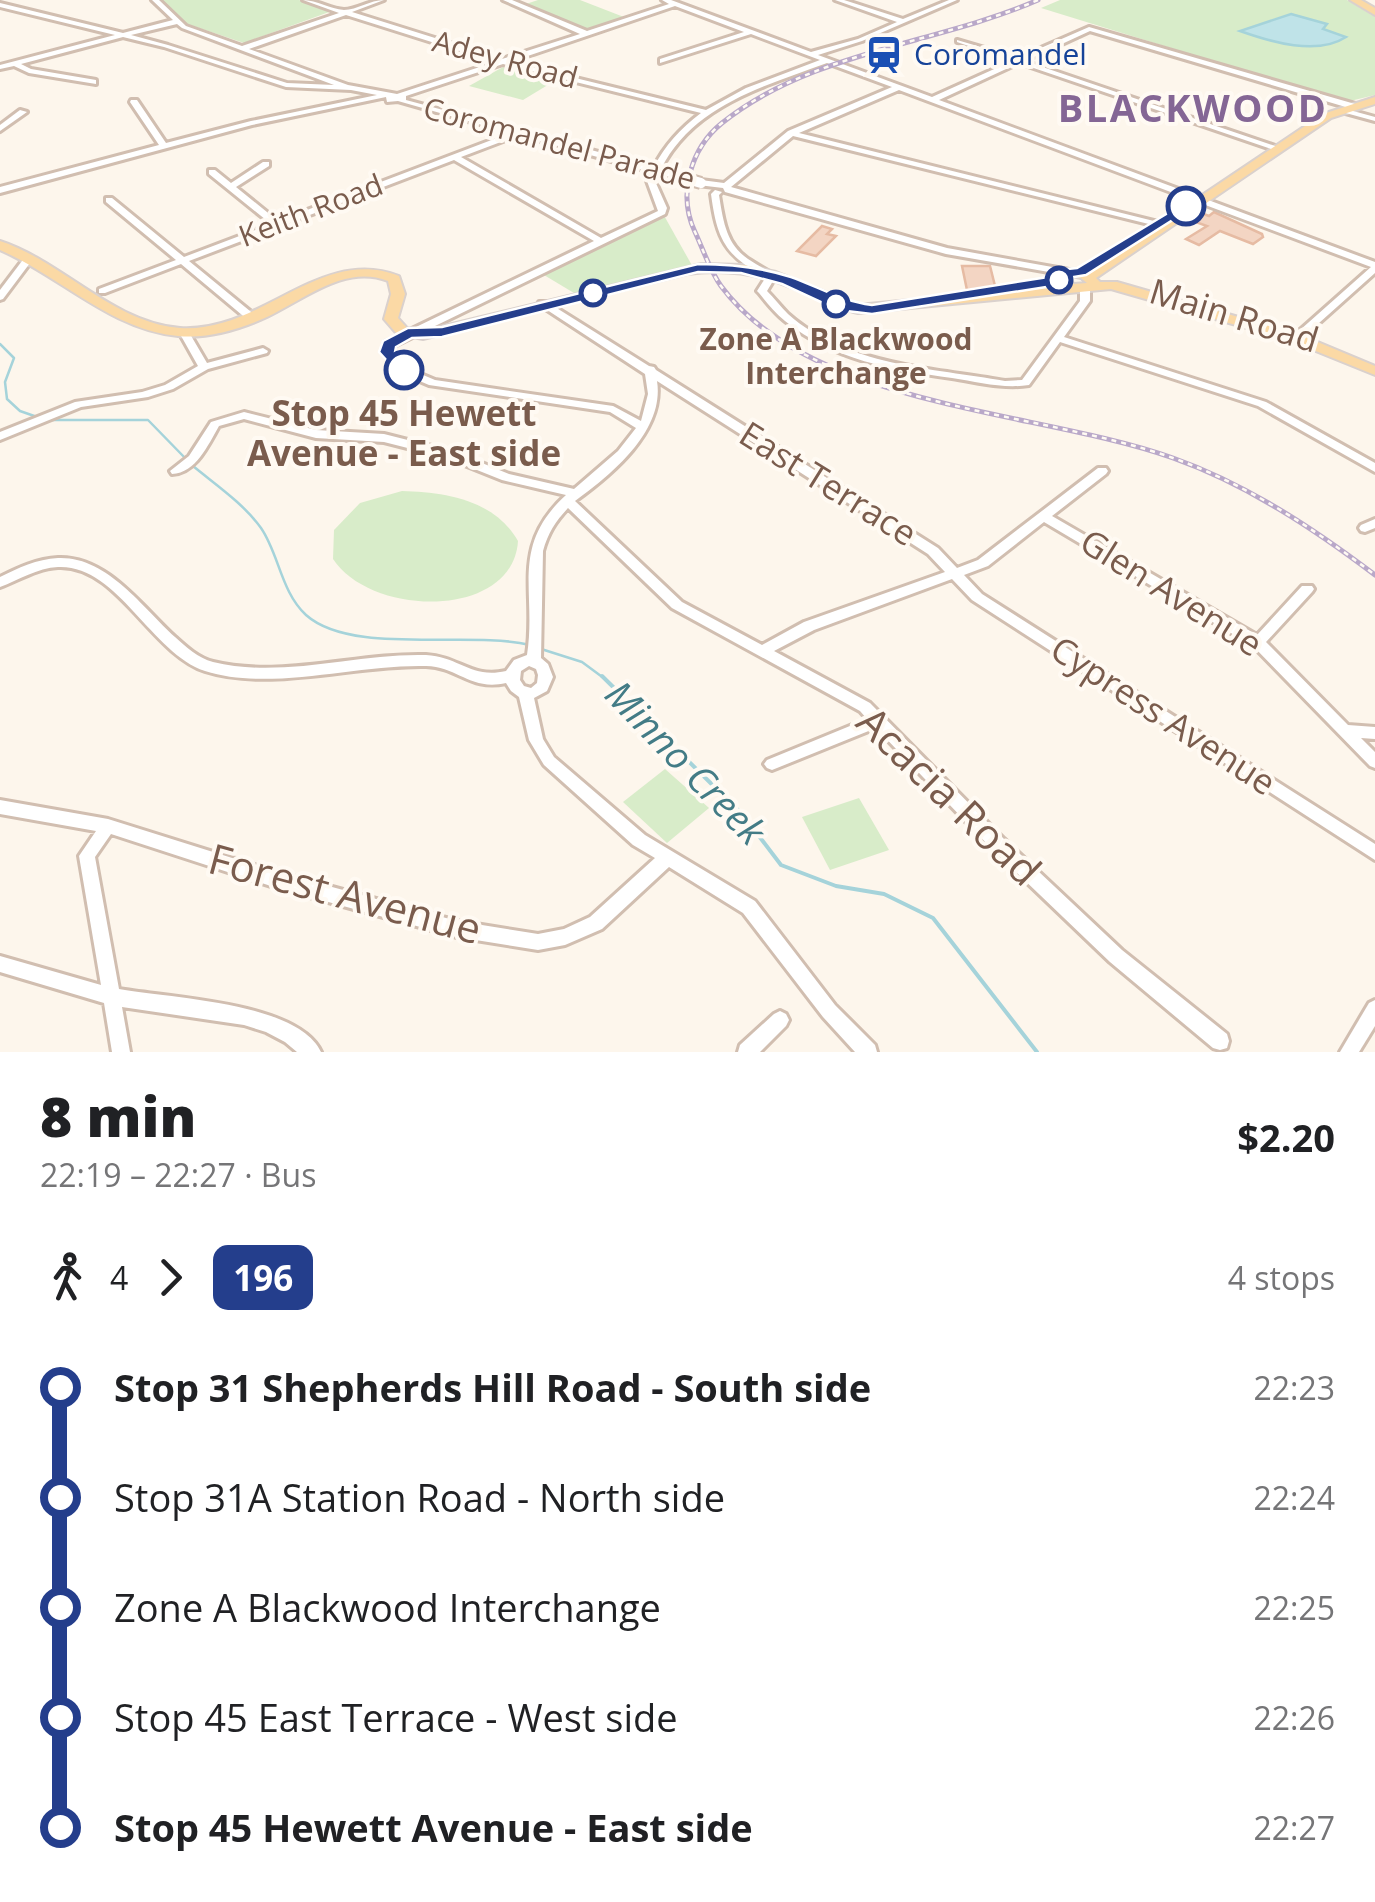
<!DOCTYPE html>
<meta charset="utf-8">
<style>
body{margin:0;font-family:"Open Sans",sans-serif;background:#f6f6f6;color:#202124;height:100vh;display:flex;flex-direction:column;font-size:38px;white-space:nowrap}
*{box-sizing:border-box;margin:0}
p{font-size:32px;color:#757577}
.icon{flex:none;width:55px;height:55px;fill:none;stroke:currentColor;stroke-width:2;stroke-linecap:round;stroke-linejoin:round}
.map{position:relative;height:1052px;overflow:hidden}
.details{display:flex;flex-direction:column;background:#fff;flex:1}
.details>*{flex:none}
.badge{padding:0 20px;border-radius:15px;font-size:35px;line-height:65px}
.map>.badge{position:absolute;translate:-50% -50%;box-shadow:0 0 0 5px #fff}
.legs{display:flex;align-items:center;gap:15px;height:110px;padding:0 40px;font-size:32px}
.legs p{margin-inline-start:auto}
.head{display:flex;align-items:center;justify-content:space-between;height:170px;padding:0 40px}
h1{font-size:55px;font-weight:800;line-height:75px}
ul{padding:0 40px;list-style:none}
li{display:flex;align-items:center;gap:35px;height:110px;font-size:38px}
li i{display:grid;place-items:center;width:15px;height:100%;margin:0 12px;background:currentColor}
li i::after{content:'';width:25px;height:25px;margin:-12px;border:8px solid;border-radius:50%;background:#fff}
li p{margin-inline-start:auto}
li:first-child i{background:linear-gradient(#0000 50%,currentColor 0)}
li:last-child i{background:linear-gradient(currentColor 50%,#0000 0)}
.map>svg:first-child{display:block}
.green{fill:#d8ecc9}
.water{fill:#bfe3e8;stroke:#a5d3da;stroke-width:2.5}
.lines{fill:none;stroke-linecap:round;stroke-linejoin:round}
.stream-far1{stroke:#a5d3da;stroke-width:2.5}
.stream{stroke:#a5d3da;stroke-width:4}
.building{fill:#f3d5c3;stroke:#e6bba3;stroke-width:2.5}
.minor-casing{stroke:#d1beb0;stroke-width:6}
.major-casing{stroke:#dad1cd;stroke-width:4}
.minor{fill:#fff;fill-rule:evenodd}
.major{fill:#fbd9a5;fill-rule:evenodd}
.rail-casing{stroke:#b9a8c9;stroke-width:5}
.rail{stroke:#fffaf3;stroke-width:2.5;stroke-dasharray:5;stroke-linecap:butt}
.minor-bridge-casing{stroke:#d1beb0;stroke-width:14;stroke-linecap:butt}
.minor-bridge{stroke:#fff;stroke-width:10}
.line-1{fill:#243e8c;stroke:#fff;stroke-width:2.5}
.stop-1-dot{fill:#fff;stroke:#243e8c;stroke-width:5}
.labels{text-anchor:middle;stroke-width:8;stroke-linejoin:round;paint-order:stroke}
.far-transit-label{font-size:30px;fill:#164399;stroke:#fffaf3;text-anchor:start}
.far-street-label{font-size:30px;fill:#7a5c4d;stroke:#fffaf3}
.far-stop-label{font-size:30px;font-weight:bold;fill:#7a5c4d;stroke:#fffaf3}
.street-label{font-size:35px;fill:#7a5c4d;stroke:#fffaf3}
.stop-label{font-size:35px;font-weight:bold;fill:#7a5c4d;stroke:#fffaf3}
.far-district-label{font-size:38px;font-weight:bold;letter-spacing:2.5px;fill:#846695;stroke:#fffaf3}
.water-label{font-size:38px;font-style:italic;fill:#437c86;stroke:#fffaf3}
.near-street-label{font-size:42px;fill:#7a5c4d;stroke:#fffaf3}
</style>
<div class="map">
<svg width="1375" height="1052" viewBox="0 0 1375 1052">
<rect width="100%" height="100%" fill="#fdf6ec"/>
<!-- green -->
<g class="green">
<polygon points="160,0 299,0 332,11 244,43 181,22"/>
<polygon points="538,0 580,0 629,19 587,34 520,6"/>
<polygon points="1060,0 1347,0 1375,17 1375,95 1346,102 1041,8"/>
<polygon points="503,67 556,80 523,100 469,86"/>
<polygon points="662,212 694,269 579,296 539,272"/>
<path d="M402,491C445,492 495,500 518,541C513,619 372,618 333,559L334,530L360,503Z"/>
<polygon points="665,769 709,808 667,843 623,802"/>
<polygon points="859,798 889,850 830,870 802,817"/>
</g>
<!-- water -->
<path class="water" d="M1291,14L1327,24L1323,29L1346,37C1317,56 1271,42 1240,31Z"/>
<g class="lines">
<!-- stream-far1 -->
<g class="stream-far1">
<polyline points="0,344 14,358 5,382 7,399 20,411 40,418"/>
<polyline points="48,420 148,420 187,460"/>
<path d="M193,466C216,485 243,503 261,528C279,554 281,592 306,615C352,656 469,630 530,645"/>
<polyline points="538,648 582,662 605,679"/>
</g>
<!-- stream -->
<polyline class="stream" points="602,676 743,815 781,865 836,886 884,894 933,918 1037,1052"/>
</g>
<!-- building -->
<g class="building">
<polygon points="1214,212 1262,234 1263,237 1253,244 1220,231 1199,245 1186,239 1207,226 1190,220 1201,213 1209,216"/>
<polygon points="822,226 832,229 827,234 836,236 816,256 797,251"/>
<polygon points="962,266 990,266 995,286 967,290"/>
</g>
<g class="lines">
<!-- minor casing -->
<g class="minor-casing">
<g id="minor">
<path d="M152,0H159L186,26L242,46L339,13L303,0C317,0 330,9 344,10C357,10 370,0 384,0L352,12L502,59L580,34L503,0H512L587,31L669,4L662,0H671L811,52L858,39L897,22L835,0H844L903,19L949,0H957L862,41L818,55L932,97L1012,61L957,42V40L1018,58L1089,27L1355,104V108H1349L1090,31L1025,61L1281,148L1274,150L1019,63L939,100L1375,262V273L1300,340H1292L1291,338L1371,267L899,90L799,133L1170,225L1165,228L793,136L731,187L947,248L1069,270L1071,272L1066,275L946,254L725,192L723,188L698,185V181L701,180L724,183L788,131L892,87L827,63C765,86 693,105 661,169L681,176L677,179L659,174L655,181L667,208L665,214L394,346L392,352L409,369L435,380L613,406L641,421L648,394L645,374L538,304L539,302H547L649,366L654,367L656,370L938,548L957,568L978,560L1098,468H1106L1108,471L1106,474L1052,516L1257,635L1302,586H1312L1314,589L1312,592L1266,642L1348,725L1375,727V739L1361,738L1375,752V768L1370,766L1253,646L1044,522L988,566L964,575L982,594L1375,844V860L972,600L952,579L814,630L774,651L870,703L1004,839L1122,950L1227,1034L1229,1041L1227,1048L1220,1050L1213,1048L1110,962L992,849L876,728L777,768L772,770L767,768L764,764L767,760L867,719L860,711L672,608L568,508C555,522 548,533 543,551L541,658L548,664L553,677L547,691L534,698L543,739L554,757L645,835L755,901L835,1005L875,1045L877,1052H855L823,1017L743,913L669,867L602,929L565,945L538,950L457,937L277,888L111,834L95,857L119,989C168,998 298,1002 321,1052H297L285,1042L266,1032L244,1025L122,1007L130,1052H112L104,1003L0,972V956L101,985L79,856L96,831L0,814V800L108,819L277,872L457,921L538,934L564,929L590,917L655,858L633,845L544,765L529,740L519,697L511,691L506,683C470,691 459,667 426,666C357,664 270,692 205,671C151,653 117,564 58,567C37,568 19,580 0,587V577C18,568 37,559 58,558C107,556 142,607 175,637C186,647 198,658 213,662C282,679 356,653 426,655C460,657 471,679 506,671L514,660L527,655C537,591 509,547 566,495L502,480L447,458L384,442L316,438L244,419L219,426C208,445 196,473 172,474L170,471L189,456L211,422L244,412L316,430L384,434L455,452L509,474L574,489L618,451L636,428L610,412L429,385L401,373L382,352L385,342L594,241L454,160L189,261L256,316V320H248L181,264L105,293H99V289L176,260L106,202V198H112L184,257L271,224L209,174V170H215L231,183L263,162H269V166L236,187L278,221L510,133L398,101L387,102L386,97L252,125L0,193V187L159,145L130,102L131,100H137L166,143L251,121L377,95L351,90L286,87L164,47L123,37L21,64L31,69L96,80V84L29,73L14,66L0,69V65L115,35L0,7V3L123,33L173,20ZM675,6L744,32L660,59V63L751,34L820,60L746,88L706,110L510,62ZM346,15L495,62L397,94L348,85L249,49ZM177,24L182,28L334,85L287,83L168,45L131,35ZM503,64L701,113C681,128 665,145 654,167L406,100V96ZM519,135L651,172L647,181L658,211L601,238L461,157ZM657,381L928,554L945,572L804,622L762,645L682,602L575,501C611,475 665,431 657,381ZM529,666L536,669L538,675L537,683L531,688L524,686L520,680L521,671Z"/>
<polygon points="1342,108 1375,117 1375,121 1342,112"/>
<polygon points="20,110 27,112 0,131 0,125"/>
<path d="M715,190L722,192L719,195C723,220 726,244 748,259C757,265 767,270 776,276L767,291C774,298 781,307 788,314C846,366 933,368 1005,381L1022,380L1080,301V290L1085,287L1090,290V301L1064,337L1266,402L1375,463V472L1258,406L1060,342L1029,385C1003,389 978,382 952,378C893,370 833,360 785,321C775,313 767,303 759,293L757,291L766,277C725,256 717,239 711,194Z"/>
<polygon points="28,256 33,259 3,299 0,300 0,290 25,257"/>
<polygon points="185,331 190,334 207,363 263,348 268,351 267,353 208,369 173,389 148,397 81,407 0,440 0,432 75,402 142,392 165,385 198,366 180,334"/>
<polygon points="1375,519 1375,528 1365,532 1361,531 1359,528 1361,525"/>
<polygon points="1375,1000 1375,1026 1359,1052 1340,1052 1369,1003"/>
<polygon points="780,1011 786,1014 789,1020 786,1026 760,1052 738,1052 740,1045 774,1014"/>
</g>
</g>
<!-- major casing -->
<g class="major-casing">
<g id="major">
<polygon points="1350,0 1361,0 1375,8 1375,15"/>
<path d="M1375,97V104L1331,118L1096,278L1100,282H1117L1301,335L1375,366V375L1291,341L1111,289L858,313C834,308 813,296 790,287C757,273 723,269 687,274L423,339L397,334L384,319L391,294L388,281C345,264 305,299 267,317C241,329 208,339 178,336C111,330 60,276 0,250V241C62,261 113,323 180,328C262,333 320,245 399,276L405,294L398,318L407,328L423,331L701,264L744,265L776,272L858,305L1059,286L1052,279L1064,269L1089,271L1323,114ZM1072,276L1081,278L1087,283L1074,284L1068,279Z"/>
</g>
</g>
<!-- minor -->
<use href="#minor" class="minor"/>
<!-- major -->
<use href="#major" class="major"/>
<!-- rail casing -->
<g class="rail-casing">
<path id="rail" d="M1038,0C937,44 810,52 722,123C691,148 677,194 695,232C703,249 710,271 721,286C811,408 1039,410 1173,458C1246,484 1313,528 1375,575"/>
</g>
<!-- rail -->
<use href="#rail" class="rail"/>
<!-- minor-bridge casing -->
<g class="minor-bridge-casing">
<polyline id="minor-bridge" points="677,176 701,183"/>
</g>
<!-- minor-bridge -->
<use href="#minor-bridge" class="minor-bridge"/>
</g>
<!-- line-1 -->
<path class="line-1" d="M1186,202L1190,203V209L1086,275L1068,278L1059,285L872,314L838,310L782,284L741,273L698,272L442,337L412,338L396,347L395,352L412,370L410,373H398L379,352L383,341L408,328L442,327L698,264C731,264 760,267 791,277C819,287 841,301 872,305L1054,276L1057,270L1077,268Z"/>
<!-- icons -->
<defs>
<g id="station-bare" transform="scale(3)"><path d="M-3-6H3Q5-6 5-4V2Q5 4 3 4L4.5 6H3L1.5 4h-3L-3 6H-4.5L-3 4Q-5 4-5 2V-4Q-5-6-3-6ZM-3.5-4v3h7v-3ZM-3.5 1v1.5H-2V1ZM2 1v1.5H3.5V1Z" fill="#1a4fb4" stroke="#fffaf3" stroke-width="2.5" paint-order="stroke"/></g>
</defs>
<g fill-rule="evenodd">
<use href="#station-bare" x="884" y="55"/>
</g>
<!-- markers -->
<g class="stop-1-dot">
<circle cx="1186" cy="206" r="18"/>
<circle cx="1059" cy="280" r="12"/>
<circle cx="593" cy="293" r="12"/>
<circle cx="836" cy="304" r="12"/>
<circle cx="404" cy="370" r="18"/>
</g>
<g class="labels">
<!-- far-transit labels -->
<g class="far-transit-label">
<text x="914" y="65">Coromandel</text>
</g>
<!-- far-street labels -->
<g class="far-street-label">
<text transform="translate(505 60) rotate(15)" y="10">Adey Road</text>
<text transform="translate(559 144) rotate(15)" y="10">Coromandel Parade</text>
<text transform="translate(311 211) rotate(-21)" y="10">Keith Road</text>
</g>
<!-- far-stop labels -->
<g class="far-stop-label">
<text x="836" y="350">Zone A Blackwood<tspan x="836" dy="34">Interchange</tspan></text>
</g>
<!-- street labels -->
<g class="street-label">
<text transform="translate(1234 316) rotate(17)" y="12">Main Road</text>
<text transform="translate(828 484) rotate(32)" y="12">East Terrace</text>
<text transform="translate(1171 593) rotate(32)" y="12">Glen Avenue</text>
<text transform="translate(1163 716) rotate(33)" y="12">Cypress Avenue</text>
</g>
<!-- stop labels -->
<g class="stop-label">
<text x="404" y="426">Stop 45 Hewett<tspan x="404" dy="40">Avenue - East side</tspan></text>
</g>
<!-- far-district labels -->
<g class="far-district-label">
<text x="1193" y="122">BLACKWOOD</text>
</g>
<!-- water labels -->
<g class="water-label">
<text transform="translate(685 763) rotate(46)" y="13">Minno Creek</text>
</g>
<!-- near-street labels -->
<g class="near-street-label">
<text transform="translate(949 796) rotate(44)" y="15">Acacia Road</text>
<text transform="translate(345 894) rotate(15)" y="15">Forest Avenue</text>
</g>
</g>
</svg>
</div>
<section class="details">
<div class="head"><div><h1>8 min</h1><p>22:19 – 22:27 · Bus</p></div><b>$2.20</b></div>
<div class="legs"><svg class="icon" aria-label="walk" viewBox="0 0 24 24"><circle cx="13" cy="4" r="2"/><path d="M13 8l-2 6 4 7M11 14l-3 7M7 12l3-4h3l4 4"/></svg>4<svg class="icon" aria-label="forward" viewBox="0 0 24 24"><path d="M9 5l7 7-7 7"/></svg><b class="badge" style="background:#243e8c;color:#fff">196</b><p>4 stops</p></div>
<ul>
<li><i style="color:#243e8c"></i><b>Stop 31 Shepherds Hill Road - South side</b><p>22:23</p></li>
<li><i style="color:#243e8c"></i><span>Stop 31A Station Road - North side</span><p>22:24</p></li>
<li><i style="color:#243e8c"></i><span>Zone A Blackwood Interchange</span><p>22:25</p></li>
<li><i style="color:#243e8c"></i><span>Stop 45 East Terrace - West side</span><p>22:26</p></li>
<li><i style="color:#243e8c"></i><b>Stop 45 Hewett Avenue - East side</b><p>22:27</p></li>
</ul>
</section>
